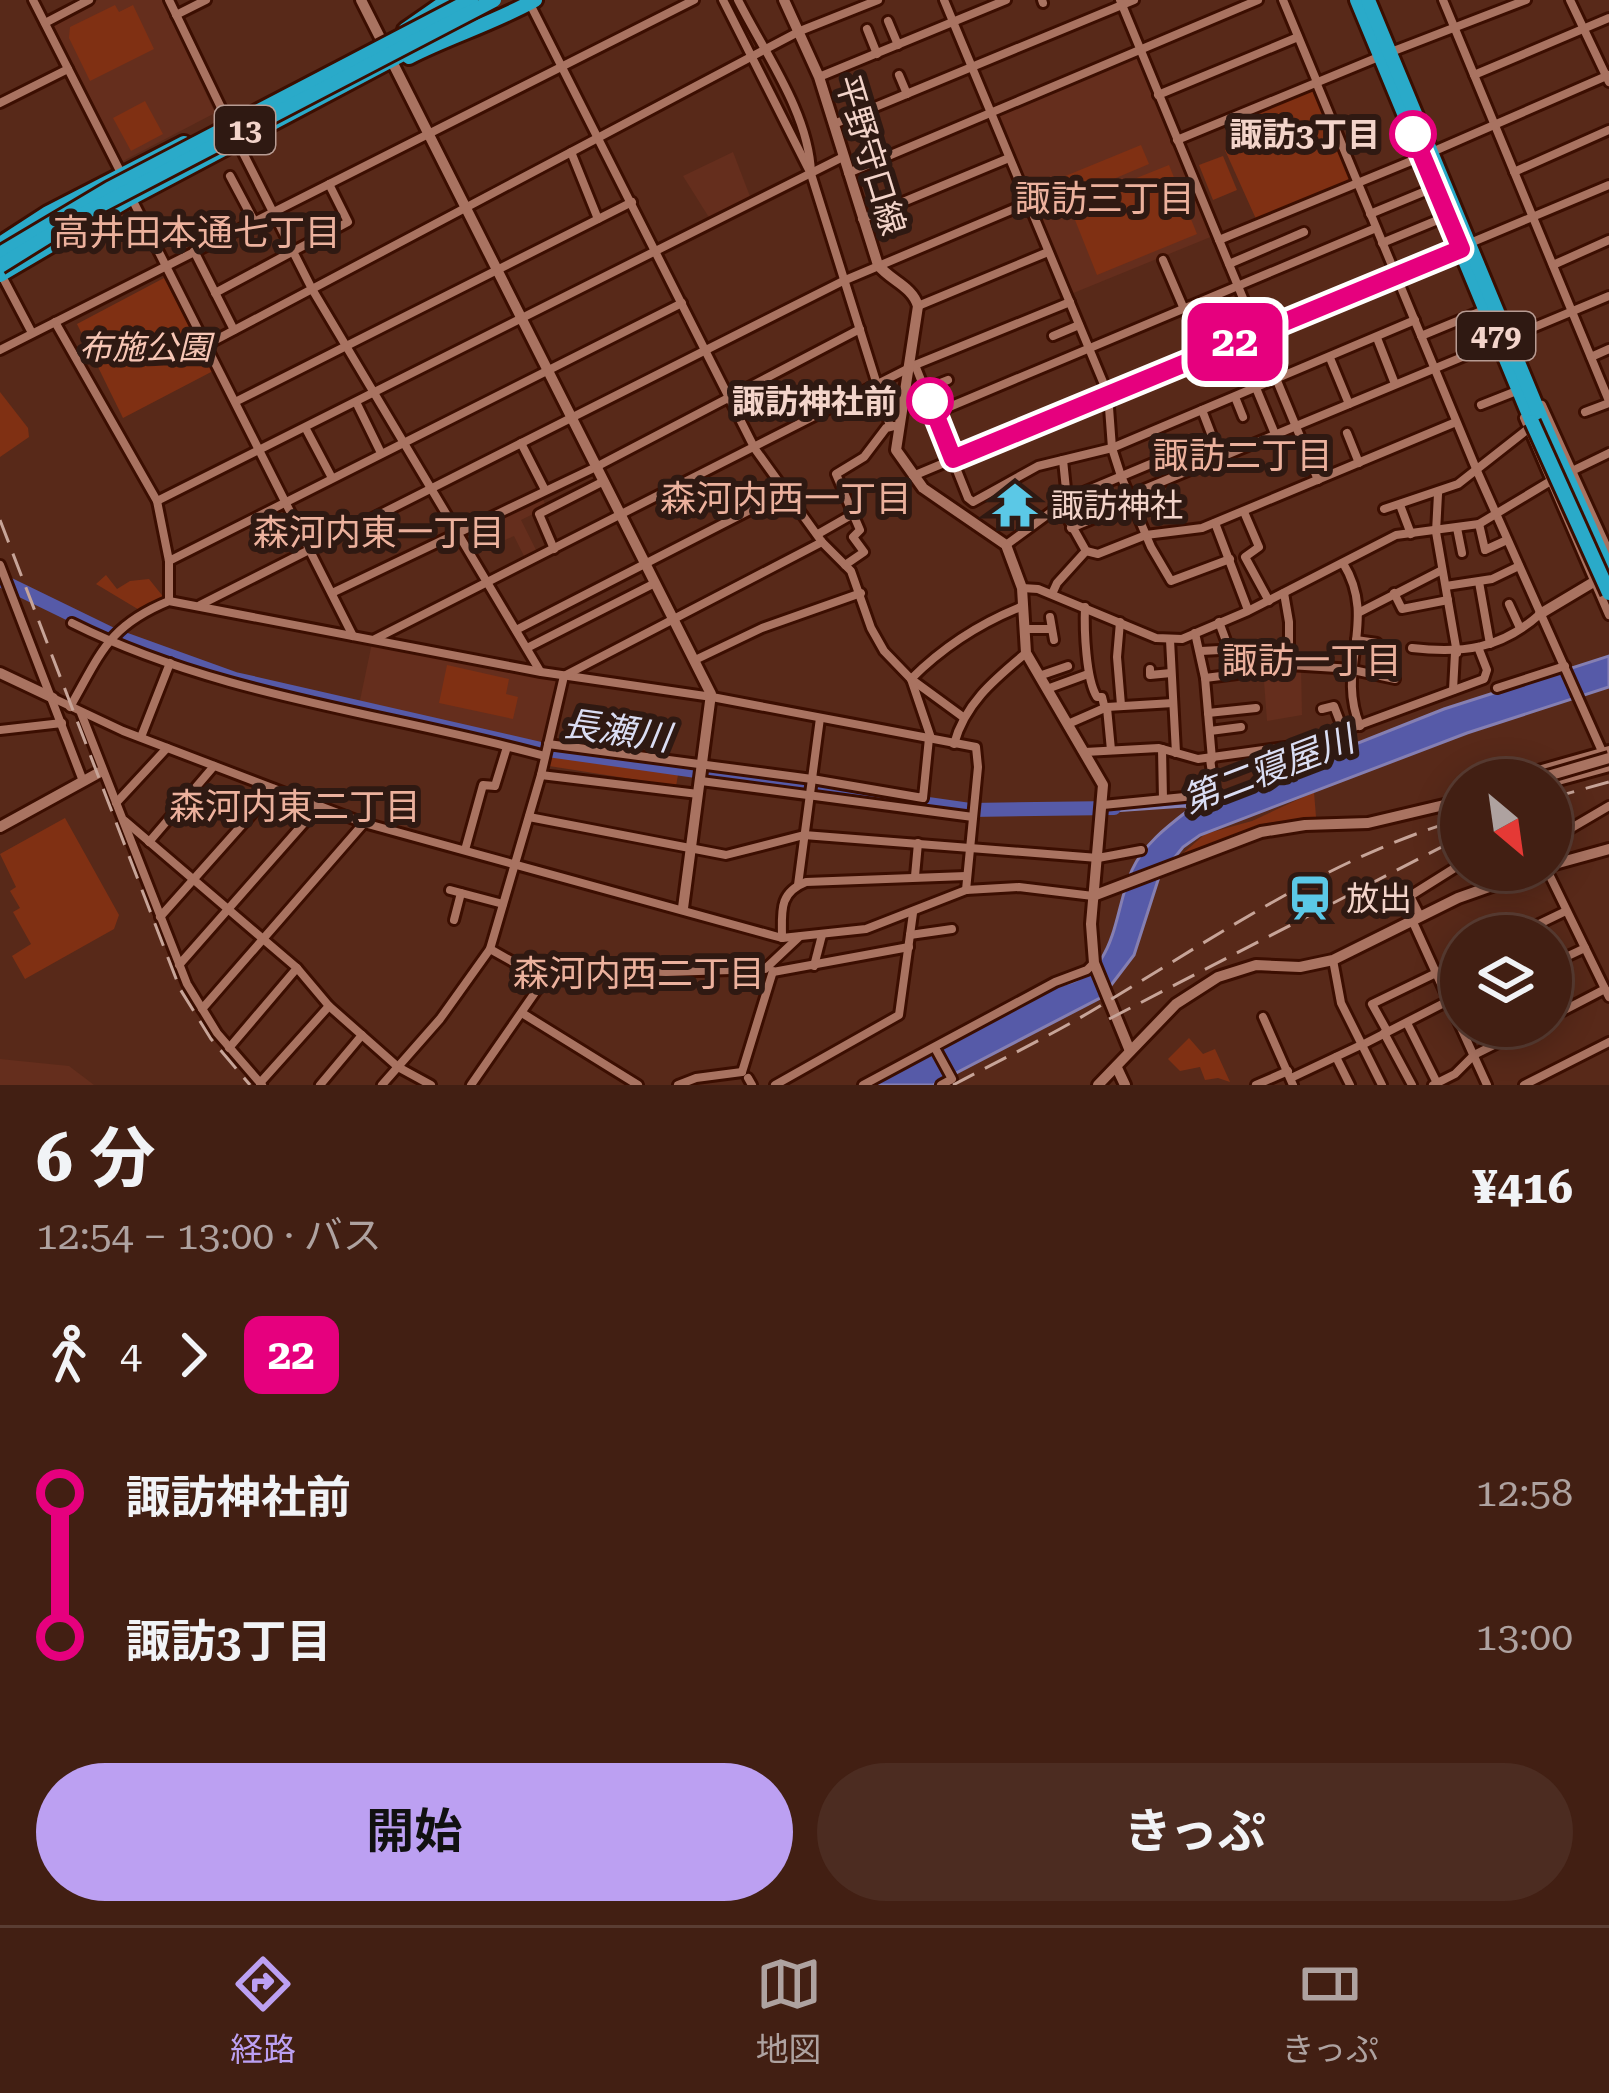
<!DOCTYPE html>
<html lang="ja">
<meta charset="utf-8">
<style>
body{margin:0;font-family:"Roboto Serif","Noto Sans JP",serif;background:#4c2c21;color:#f1f3f6;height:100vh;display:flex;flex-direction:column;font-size:45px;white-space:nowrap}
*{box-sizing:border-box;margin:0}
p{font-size:39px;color:#aea2a0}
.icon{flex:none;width:66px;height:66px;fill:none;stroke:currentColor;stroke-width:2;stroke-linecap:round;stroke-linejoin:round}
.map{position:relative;height:1085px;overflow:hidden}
.panel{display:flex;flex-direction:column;background:#421f13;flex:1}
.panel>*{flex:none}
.badge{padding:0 24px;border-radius:18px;font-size:42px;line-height:78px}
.needle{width:78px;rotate:151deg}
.tools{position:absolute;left:1440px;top:759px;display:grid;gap:24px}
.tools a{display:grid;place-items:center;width:132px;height:132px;border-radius:50%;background:#421f13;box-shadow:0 6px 30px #0003,0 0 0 3px #5a3d33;font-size:60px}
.map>.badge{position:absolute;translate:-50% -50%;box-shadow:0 0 0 6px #fff}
.legs{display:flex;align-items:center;gap:18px;height:132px;padding:0 36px;font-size:39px}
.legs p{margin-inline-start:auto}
.summary{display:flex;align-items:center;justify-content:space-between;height:204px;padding:0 36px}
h1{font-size:66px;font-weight:700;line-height:90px}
.primary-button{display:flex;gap:24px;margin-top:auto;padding:24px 36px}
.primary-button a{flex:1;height:138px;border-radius:72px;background:#bca0f2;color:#111;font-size:48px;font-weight:700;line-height:138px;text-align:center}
.primary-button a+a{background:#4c2c21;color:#f1f3f6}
ul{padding:0 36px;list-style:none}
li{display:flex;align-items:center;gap:42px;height:144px;font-size:45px}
li i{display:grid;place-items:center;width:18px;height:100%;margin:0 15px;background:currentColor}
li i::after{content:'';width:30px;height:30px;margin:-15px;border:9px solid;border-radius:50%;background:#421f13}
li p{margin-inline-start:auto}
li:first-child i{background:linear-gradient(#0000 50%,currentColor 0)}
li:last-child i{background:linear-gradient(currentColor 50%,#0000 0)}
.dock{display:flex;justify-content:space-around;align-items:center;height:168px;border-top:3px solid #5a3d33;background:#421f13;font-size:33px;color:#aea2a0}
.dock a{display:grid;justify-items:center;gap:6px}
.dock .current{color:#bca0f2}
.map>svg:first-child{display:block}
.built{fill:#652e1d}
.green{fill:#803013}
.water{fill:#565aa8;stroke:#857fb2;stroke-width:3}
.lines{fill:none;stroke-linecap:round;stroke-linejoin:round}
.river{stroke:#565aa8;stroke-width:14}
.street-casing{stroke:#3b0e01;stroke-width:14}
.secondary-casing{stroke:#3b0e01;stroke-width:16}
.highway-casing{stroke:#3b0e01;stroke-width:20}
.street{stroke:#a97361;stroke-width:8}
.secondary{stroke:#a97361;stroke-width:10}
.highway{stroke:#2aaac9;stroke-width:14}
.rail{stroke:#c7a498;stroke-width:3;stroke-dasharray:24 12;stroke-linecap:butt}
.secondary-bridge-casing{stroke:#3b0e01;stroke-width:16;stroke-linecap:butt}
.highway-bridge-casing{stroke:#3b0e01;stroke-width:20;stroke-linecap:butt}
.secondary-bridge{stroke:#a97361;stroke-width:10}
.highway-bridge{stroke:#2aaac9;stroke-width:14}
.line-1-casing{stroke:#fff;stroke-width:27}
.line-1{stroke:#e6007e;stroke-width:18}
.stop-1-dot{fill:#fff;stroke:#e6007e;stroke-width:6}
.labels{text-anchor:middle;stroke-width:12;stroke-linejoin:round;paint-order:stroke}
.shield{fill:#2f1912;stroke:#b89c93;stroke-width:3}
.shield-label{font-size:30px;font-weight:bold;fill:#f3d4ca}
.stop-label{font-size:33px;font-weight:bold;fill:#f3d4ca;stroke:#2f1912;text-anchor:end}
.street-label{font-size:33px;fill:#f3d4ca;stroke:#2f1912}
.park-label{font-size:33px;font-style:italic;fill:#f7c6b5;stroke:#2f1912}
.poi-label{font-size:33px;fill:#f3d4ca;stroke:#2f1912;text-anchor:start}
.neighbourhood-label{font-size:36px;fill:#ecb19d;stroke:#2f1912}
.water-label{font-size:36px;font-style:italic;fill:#daddf3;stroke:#2f1912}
</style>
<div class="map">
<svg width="1609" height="1085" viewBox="0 0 1609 1085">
<rect width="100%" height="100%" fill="#582919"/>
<!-- built -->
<g class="built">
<polygon points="98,0 163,0 215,113 123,161 118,159 52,26"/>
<polygon points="1134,57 1139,58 1213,236 1071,294 998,118 1000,114"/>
<polygon points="733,152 751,199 710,219 683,176"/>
<polygon points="541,496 547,507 521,520 538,554 526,560 514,536 496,544 486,523"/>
<polygon points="372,643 557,678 543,748 359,705"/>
<polygon points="1301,666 1302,715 1267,721 1263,668"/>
<polygon points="0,1059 69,1066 94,1085 0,1085"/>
</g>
<!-- green -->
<g class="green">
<polygon points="115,5 119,12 133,5 154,49 90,81 69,38 70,27"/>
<polygon points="1312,89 1316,91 1351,176 1349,180 1256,219 1225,150 1266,133 1257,112"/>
<polygon points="145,101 163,134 131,151 113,118"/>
<polygon points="1141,145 1149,164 1071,197 1063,177"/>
<polygon points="1223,156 1237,190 1213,200 1199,165"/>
<polygon points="1169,165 1197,234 1097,275 1069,205"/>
<polygon points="164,278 213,371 123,418 77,324"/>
<polygon points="0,392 28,428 29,437 0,457"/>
<polygon points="106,575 117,589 130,581 149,579 165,599 141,611 96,584"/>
<polygon points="447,665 509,679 506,694 518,697 513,719 439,703"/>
<polygon points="551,755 678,775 676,786 549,766"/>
<polygon points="1314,792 1316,817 1266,823 1180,856 1205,834 1252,821"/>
<polygon points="65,818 119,915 114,929 25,979 12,956 31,944 13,912 20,908 10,891 16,887 0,854"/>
<polygon points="1189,1038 1203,1054 1215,1049 1230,1082 1218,1078 1205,1080 1200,1067 1180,1071 1168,1059"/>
</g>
<!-- water -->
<path class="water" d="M1609,656V687L1467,733L1200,835L1183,847L1159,877L1134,955L1102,997L933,1085H869L1055,986C1119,978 1112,914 1132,870C1144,844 1168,826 1190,809L1185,806L1100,812V807L1222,797L1444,709Z"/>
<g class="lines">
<!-- river -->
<polyline class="river" points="0,580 113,635 235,679 541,749 970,810 1114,808"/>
<!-- street casing -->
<g class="street-casing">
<g id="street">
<polyline points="33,0 122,175"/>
<polyline points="169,0 228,122"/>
<polyline points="723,0 811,174 890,426"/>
<path d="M738,0C764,52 809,113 811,173"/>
<polyline points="944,0 1108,394 1112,448 1121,476 1151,547 1171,581 1230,559"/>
<polyline points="1042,0 1043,3"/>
<polyline points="1120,0 1318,480"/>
<polyline points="1283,0 1317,82"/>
<polyline points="1443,0 1609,401"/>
<polyline points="1570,0 1609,82"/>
<polyline points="530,4 755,449 822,542 851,571 871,628 884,651 911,679 963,717"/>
<polyline points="176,15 206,0"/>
<polyline points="888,21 898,45"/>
<polyline points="45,23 89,0"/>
<polyline points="867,29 877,54"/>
<polyline points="1391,52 1526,0"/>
<polyline points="899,75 907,94"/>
<polyline points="1474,75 1609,18"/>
<polyline points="819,77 1006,0"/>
<polyline points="1316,82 1477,471 1609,767 1551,783"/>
<polyline points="1158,95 1298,37"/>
<polyline points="0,103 68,69"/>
<polyline points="834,124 1134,0"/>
<polyline points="1177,140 1381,56"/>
<polyline points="238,143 312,289 540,671"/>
<polyline points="571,152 598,219"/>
<polyline points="1432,152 1609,75"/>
<polyline points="1514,172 1609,130"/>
<polyline points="848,173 1258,0"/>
<polyline points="230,176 254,221"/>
<polyline points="130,195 353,636"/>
<polyline points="1370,214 1433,188"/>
<polyline points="862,219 1009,158"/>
<polyline points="1219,240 1421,157"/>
<polyline points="1382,243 1445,217"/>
<polyline points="194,251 234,330"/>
<polyline points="1163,260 1184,309"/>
<polyline points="1229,264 1304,232"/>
<polyline points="1553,265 1609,240"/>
<polyline points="2,276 32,333"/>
<polyline points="215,293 348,222 329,184"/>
<polyline points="918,306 1048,252"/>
<polyline points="55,322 157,501 169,561 169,601"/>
<polyline points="1053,336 1079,325"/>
<polyline points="1421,336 1484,310"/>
<polyline points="1377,338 1395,384"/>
<polyline points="208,344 800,31 878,0"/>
<polyline points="0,350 694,0"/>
<polyline points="1591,357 1609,349"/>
<polyline points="1330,358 1349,404"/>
<polyline points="915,365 968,498 973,502 1038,466 1112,448 1415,320"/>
<polyline points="1256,388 1275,434"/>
<polyline points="925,389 948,380"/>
<polyline points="1235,397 1243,417"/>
<polyline points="237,401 632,202"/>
<polyline points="357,404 381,453"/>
<polyline points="1481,405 1514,392"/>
<polyline points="1542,405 1609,552"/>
<polyline points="1202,410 1220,457"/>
<polyline points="1585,412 1609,403"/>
<polyline points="935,413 1376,228"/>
<polyline points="1524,418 1609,615"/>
<polyline points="306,429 332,478"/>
<polyline points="1347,433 1359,463"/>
<polyline points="521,443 545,490"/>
<polyline points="1063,460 1067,499 1063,510 1086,551 1098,554 1146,535 1202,528 1456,422"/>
<polyline points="1572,471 1609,453"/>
<polyline points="913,476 1609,185"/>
<polyline points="1438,494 1436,532 1457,653"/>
<polyline points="1130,495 1609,296"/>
<polyline points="1067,499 1172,455"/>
<polyline points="157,501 843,157"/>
<polyline points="1400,505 1411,534"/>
<polyline points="1384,509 1458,484 1528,429"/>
<polyline points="1244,512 1259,547 1245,557 1269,601"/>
<polyline points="1215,523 1248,610"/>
<polyline points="1479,524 1485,550 1507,540"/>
<polyline points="1071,528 1133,502"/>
<polyline points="1457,528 1462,553"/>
<polyline points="818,534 853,514"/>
<polyline points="1006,545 1062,504"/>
<polyline points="554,549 539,514 604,481"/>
<polyline points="169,561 682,303"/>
<path d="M1343,563C1379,621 1335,667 1360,726"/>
<polyline points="0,565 83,781"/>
<polyline points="845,565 864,552 853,537 860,530 836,474 864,457 886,428 894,426"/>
<polyline points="1479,582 1490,644"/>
<polyline points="1446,586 1492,579 1519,566"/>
<polyline points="1022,588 1038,589 1156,638 1182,639 1248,611 1396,535 1479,524 1549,482"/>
<polyline points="332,593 596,467 860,329"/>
<polyline points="1284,593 1289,622 1289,665 1353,669"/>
<polyline points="1394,593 1402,609 1448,600"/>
<polyline points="1052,594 1057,583 1086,551"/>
<polyline points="1509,604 1520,628"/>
<polyline points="200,605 843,281 1028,203"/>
<path d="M1085,607C1084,630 1086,680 1097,697H1102L1105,709"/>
<polyline points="1360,612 1442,570"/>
<polyline points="1050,617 1054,640"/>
<polyline points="1120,622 1117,657 1121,705"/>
<polyline points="1219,622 1229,649"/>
<path d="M72,623C220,697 387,713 545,756"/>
<polyline points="1024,629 1051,629"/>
<polyline points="516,630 787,491"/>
<polyline points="1195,633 1205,678 1212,759"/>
<polyline points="375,639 915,365 1070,302"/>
<polyline points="1170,640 1176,753"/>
<polyline points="1356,640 1377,643"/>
<polyline points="527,648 655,583"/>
<path d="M1412,648C1462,654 1501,649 1540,614"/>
<polyline points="1201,651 1239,649 1239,658 1251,658"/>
<polyline points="695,660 762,628 861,593"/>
<polyline points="1150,669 1150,675 1171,673"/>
<polyline points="1353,670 1395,679"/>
<polyline points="1039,676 1068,666"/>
<polyline points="1205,678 1237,674"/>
<path d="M911,679C944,646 980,623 1023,606"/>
<polyline points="911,679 931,738"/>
<polyline points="1497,688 1565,666"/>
<polyline points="1047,689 1088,674"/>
<polyline points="1453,690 1455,653"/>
<polyline points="53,698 123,731 364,823 782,938 866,929 966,890 1019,887 1093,896"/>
<path d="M70,707C101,653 108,626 169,601L541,672L712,697L976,747L978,767L966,890"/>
<polyline points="1107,708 1111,750"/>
<polyline points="1322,709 1334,706 1344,732"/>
<polyline points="81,713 187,984 217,1033 262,1085"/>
<polyline points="1208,713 1256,708"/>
<polyline points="1068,724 1107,707 1173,703"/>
<polyline points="0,730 62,723"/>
<polyline points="1210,731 1241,727"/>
<polyline points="141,737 170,663"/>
<polyline points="548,744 812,779 923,798 929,738"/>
<path d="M954,744C965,703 995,679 1026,653"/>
<polyline points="1162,749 1163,799"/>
<polyline points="1085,752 1159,748 1198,759 1308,744 1484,679 1487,670 1478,647"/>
<polyline points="541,775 698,794"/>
<polyline points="1503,780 1609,750"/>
<polyline points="701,781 973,817"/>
<polyline points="116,803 167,748"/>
<polyline points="1103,805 1215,794 1210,759"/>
<polyline points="529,817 726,855 804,835 1098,858 1141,850"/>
<polyline points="125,821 297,968 329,1006 398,1067 431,1085"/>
<polyline points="1551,840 1609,806"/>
<polyline points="149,842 214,766"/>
<polyline points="465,850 483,785 495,786 507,747"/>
<polyline points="1547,870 1609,997"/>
<polyline points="915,876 918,843"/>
<polyline points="798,885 820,718"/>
<polyline points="450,890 503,904"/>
<polyline points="1420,916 1410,896 1461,864"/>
<polyline points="160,917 274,789"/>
<polyline points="454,920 461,893"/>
<polyline points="1412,920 1487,1085"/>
<polyline points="910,935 952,929"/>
<polyline points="1514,936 1566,911"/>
<path d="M782,938C782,912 778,893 806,882L966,876"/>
<polyline points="490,949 522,967 666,972 765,969 799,937"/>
<polyline points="1333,960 1341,1003 1382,1085"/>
<polyline points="1551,964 1585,948"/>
<polyline points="179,965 319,806"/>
<polyline points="814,966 822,935"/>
<polyline points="773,972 909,947"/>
<polyline points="202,1009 364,823"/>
<polyline points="522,1013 638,1085"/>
<polyline points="1263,1017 1293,1085"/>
<polyline points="1551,1017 1605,989"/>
<polyline points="1407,1023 1437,1083"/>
<polyline points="1387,1031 1372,1004 1461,961"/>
<polyline points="1384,1033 1412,1085"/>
<polyline points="1362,1045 1448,1001"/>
<polyline points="229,1048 297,968"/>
<polyline points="935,1048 952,1079 941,1085"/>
<polyline points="1336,1057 1350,1085"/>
<polyline points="742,1072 773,971"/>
<polyline points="748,1078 752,1085"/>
<polyline points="1291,1078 1361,1045"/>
<polyline points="260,1083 329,1006"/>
<polyline points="320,1085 362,1035"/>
<polyline points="382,1085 440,1019 490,949 541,775 564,676 822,542"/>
<polyline points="471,1085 552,968"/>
<polyline points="678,1085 696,1078 742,1072"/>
<polyline points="775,1085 899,1015 913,913"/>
<polyline points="863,1085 1055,982 1087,970 1094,963"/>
<polyline points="1256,1085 1288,1071"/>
<polyline points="1433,1085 1455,1074 1474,1055 1532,1026"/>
<polyline points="1524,1085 1609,1042"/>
</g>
</g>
<!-- secondary casing -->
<g class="secondary-casing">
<g id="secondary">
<polyline points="361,0 711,694 683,908"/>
<path d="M784,0L819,77L878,265C891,281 912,286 918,306L896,450L923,488L1006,545L1022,588L1026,653L1103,785L1091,924L1094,963L1130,1051"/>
<polyline points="1540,614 1597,580"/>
<polyline points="0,673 53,698"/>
<polyline points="0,827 102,771"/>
<polyline points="1551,865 1609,849"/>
<polyline points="1093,896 1261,832 1305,825 1368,823 1461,801"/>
<polyline points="1117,1068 1125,1085"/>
<polyline points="1098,1085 1176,1004 1218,977 1256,965 1300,967 1333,960 1458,898 1537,870"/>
</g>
</g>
<!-- highway casing -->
<g class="highway-casing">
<g id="highway">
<polyline points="1357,0 1532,422"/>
<polyline points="1368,0 1541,418 1609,571"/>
<polyline points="405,30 448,0"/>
<path d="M409,57C450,36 494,23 535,0"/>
<polyline points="0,244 48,213 184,143"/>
<polyline points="0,275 131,198 416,47"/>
</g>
</g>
<!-- street -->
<use href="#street" class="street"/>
<!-- secondary -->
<use href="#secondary" class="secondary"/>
<!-- highway -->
<use href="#highway" class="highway"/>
<!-- rail -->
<g class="rail">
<polyline points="0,520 180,989 211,1039 250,1085"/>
<polyline points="1551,798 1609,782"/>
<polyline points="1109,1019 1461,837"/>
<path d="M953,1085C1002,1059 1052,1035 1100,1006C1217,936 1329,858 1461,819"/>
</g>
<!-- secondary-bridge casing -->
<g class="secondary-bridge-casing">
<polyline id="secondary-bridge" points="1534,780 1609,758"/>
</g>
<!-- highway-bridge casing -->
<g class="highway-bridge-casing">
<g id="highway-bridge">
<polyline points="0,254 109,189 471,0"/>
<polyline points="0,266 82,215 494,0"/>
<polyline points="1532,422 1609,593"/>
</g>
</g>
<!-- secondary-bridge -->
<use href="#secondary-bridge" class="secondary-bridge"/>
<!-- highway-bridge -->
<use href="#highway-bridge" class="highway-bridge"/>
</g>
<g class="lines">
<!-- line-1 casing -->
<g class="line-1-casing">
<polyline id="line-1" points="930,401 953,459 1461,249 1413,134"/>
</g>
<!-- line-1 -->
<use href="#line-1" class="line-1"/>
</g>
<!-- icons -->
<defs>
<g id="temple-bare" transform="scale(3.6)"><path d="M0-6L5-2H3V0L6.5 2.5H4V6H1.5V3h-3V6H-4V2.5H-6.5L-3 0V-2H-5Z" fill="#5bc8e6" stroke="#2f1912" stroke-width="2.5" paint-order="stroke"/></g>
<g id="station-bare" transform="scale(3.6)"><path d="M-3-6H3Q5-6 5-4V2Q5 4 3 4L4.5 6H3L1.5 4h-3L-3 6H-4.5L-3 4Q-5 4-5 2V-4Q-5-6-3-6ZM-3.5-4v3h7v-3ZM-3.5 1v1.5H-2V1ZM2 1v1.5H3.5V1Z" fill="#5bc8e6" stroke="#2f1912" stroke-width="2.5" paint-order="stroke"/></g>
</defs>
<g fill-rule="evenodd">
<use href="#temple-bare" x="1015" y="505"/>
<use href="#station-bare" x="1310" y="898"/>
</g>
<!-- markers -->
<g class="stop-1-dot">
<circle cx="1413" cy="134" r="21"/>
<circle cx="930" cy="401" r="21"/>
</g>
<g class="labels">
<!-- shield labels -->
<g class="shield">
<rect x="215" y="106" width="60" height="48" rx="9"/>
<rect x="1457" y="312" width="78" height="48" rx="9"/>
</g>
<g class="shield-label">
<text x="245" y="140">13</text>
<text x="1496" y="346">479</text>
</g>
<!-- stop labels -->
<g class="stop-label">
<text x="1380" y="146">諏訪3丁目</text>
<text x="897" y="413">諏訪神社前</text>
</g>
<!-- street labels -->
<g class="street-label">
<text transform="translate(871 155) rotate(73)" y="12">平野守口線</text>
</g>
<!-- park labels -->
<g class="park-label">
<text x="145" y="359">布施公園</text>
</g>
<!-- poi labels -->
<g class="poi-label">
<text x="1051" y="517">諏訪神社</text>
<text x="1346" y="910">放出</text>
</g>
<!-- neighbourhood labels -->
<g class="neighbourhood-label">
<text x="1105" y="211">諏訪三丁目</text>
<text x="197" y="245">高井田本通七丁目</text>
<text x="1243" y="468">諏訪二丁目</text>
<text x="786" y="511">森河内西一丁目</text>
<text x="379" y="545">森河内東一丁目</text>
<text x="1312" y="673">諏訪一丁目</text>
<text x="295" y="819">森河内東二丁目</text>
<text x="639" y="986">森河内西二丁目</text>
</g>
<!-- water labels -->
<g class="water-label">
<text transform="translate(617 730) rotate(8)" y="13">長瀬川</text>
<text transform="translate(1268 769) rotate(-21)" y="13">第二寝屋川</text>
</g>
</g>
</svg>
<div class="tools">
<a><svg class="needle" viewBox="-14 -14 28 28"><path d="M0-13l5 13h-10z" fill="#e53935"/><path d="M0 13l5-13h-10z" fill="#aea2a0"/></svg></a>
<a><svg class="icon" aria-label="layers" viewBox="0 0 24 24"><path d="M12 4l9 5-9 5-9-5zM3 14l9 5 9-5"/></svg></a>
</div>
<b class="badge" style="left:1235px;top:342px;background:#e6007e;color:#fff">22</b>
</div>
<section class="panel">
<div class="summary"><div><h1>6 分</h1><p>12:54 – 13:00 · バス</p></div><b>¥416</b></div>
<div class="legs"><svg class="icon" aria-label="walk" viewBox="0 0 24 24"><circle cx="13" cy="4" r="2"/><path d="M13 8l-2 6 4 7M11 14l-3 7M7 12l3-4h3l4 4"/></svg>4<svg class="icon" aria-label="forward" viewBox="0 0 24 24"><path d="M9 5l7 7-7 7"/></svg><b class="badge" style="background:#e6007e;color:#fff">22</b></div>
<ul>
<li><i style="color:#e6007e"></i><b>諏訪神社前</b><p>12:58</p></li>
<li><i style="color:#e6007e"></i><b>諏訪3丁目</b><p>13:00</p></li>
</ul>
<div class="primary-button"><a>開始</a><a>きっぷ</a></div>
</section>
<nav class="dock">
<a class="current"><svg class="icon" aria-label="directions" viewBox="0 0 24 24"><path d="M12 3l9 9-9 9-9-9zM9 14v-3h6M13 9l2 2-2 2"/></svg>経路</a>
<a><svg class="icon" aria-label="map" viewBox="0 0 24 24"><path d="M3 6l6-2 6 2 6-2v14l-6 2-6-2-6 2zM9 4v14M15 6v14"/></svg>地図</a>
<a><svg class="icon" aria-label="tickets" viewBox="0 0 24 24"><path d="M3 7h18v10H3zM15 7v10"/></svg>きっぷ</a>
</nav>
